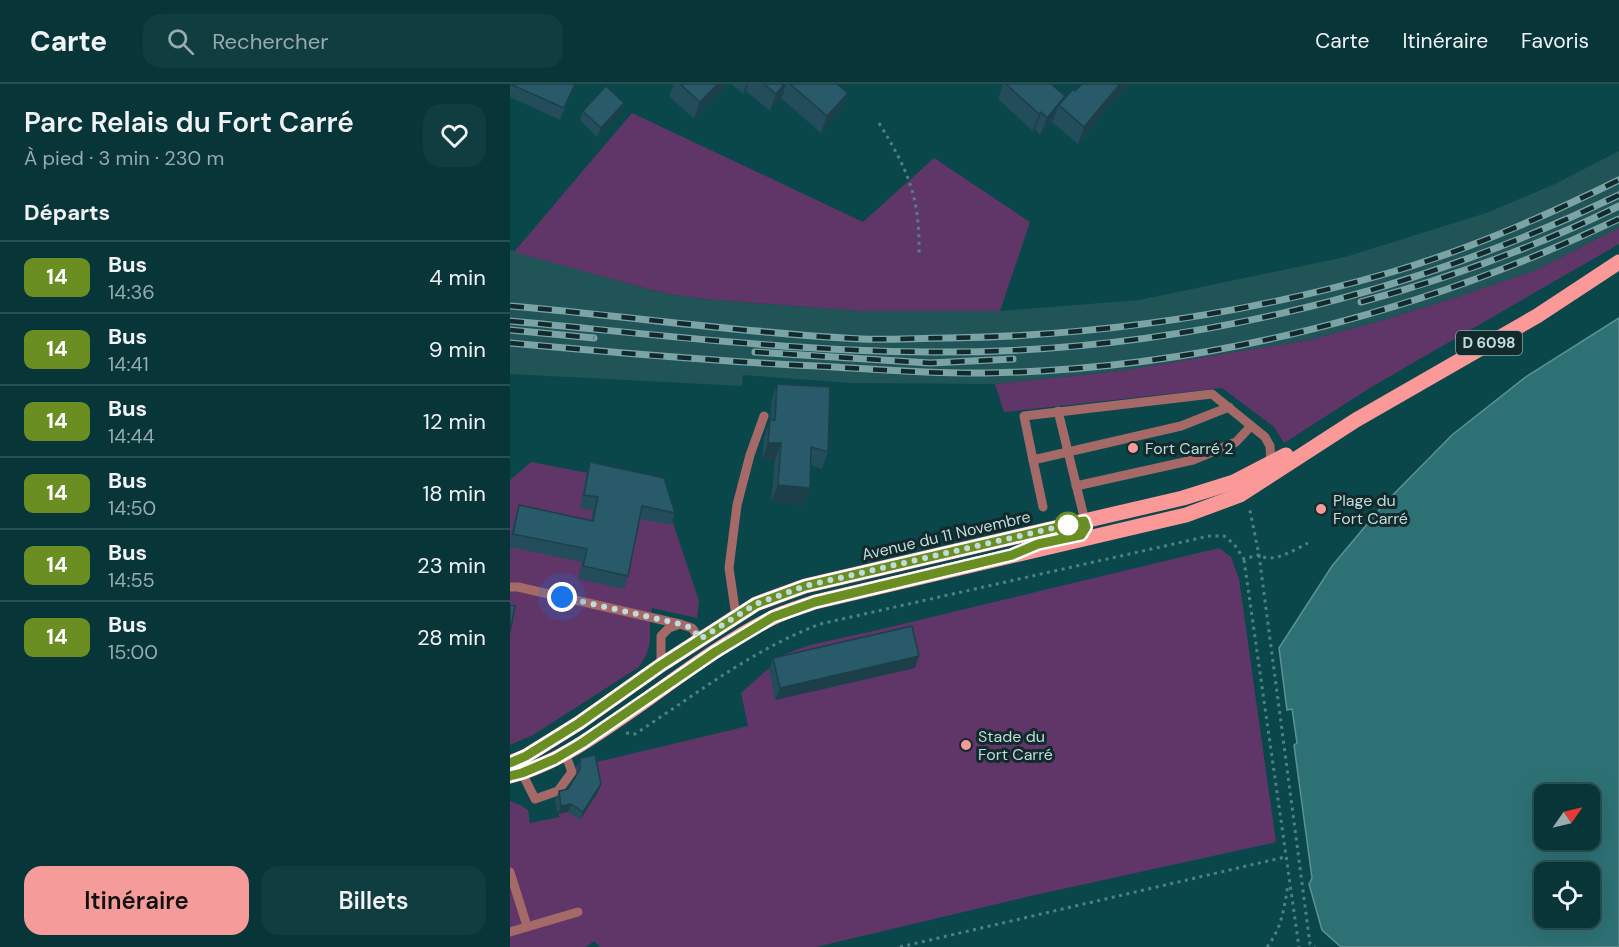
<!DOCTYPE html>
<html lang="fr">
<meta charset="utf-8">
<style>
body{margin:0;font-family:"DM Sans",sans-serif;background:#103d40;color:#f1f3f6;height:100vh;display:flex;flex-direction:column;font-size:22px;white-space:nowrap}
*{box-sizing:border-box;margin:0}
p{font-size:20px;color:#98abae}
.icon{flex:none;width:33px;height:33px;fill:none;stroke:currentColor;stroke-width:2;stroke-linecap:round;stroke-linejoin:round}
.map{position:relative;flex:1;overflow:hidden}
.panel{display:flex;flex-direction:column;background:#073538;width:510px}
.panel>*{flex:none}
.badge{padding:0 12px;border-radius:9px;font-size:21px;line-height:39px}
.needle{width:39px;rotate:56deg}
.buttons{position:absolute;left:1024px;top:700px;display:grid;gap:12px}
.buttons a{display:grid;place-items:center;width:66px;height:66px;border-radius:12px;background:#073538;box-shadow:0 6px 24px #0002,0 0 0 2px #285053;font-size:30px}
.you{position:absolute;width:30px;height:30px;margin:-15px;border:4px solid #fff;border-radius:50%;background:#1a73e8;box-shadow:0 0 0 9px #1a73e833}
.map>.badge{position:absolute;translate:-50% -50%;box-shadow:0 0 0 3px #fff}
h2{padding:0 24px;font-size:22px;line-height:54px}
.round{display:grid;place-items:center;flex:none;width:63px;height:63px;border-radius:18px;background:#103d40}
.headline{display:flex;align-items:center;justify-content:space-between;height:102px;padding:0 24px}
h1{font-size:28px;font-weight:600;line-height:45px}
.action{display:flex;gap:12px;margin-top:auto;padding:12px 24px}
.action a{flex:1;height:69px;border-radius:18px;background:#f59b99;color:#111;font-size:24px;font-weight:600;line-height:69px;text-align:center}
.action a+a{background:#103d40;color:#f1f3f6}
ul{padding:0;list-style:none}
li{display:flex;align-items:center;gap:18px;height:72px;padding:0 24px;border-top:2px solid #285053}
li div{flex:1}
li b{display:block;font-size:22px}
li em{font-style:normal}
li .badge{min-width:66px;font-weight:700;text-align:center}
header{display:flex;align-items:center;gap:36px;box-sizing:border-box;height:84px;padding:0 30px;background:#073538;border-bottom:2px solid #285053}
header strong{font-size:28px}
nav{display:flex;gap:33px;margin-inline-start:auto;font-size:21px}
.search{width:420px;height:54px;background:#103d40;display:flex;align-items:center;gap:15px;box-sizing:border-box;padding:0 21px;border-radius:18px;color:#98abae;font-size:22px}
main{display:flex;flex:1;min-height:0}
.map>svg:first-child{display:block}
.built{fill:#205457}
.green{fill:#603668}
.water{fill:#2e7175;stroke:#5a9194;stroke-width:1.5;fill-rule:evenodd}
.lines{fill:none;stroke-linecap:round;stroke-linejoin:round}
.path{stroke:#508083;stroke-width:3;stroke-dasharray:3 4.5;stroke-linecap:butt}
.service{stroke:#a56968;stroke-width:9}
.primary{stroke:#fa9997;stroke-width:15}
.rail-casing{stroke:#7ca4a7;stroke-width:7}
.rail{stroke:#122a2b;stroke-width:4.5;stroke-dasharray:14;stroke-linecap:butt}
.wall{fill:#234d5b}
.shaded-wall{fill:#1d3f4a}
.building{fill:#295a6a;stroke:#1d3f4a;stroke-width:1.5}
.line-casing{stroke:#fff;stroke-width:14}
.line{stroke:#6b8e23;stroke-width:9}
.walk{stroke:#c0dbdd;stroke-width:6;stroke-dasharray:0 10.8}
.poi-dot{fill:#f59b99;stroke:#122a2b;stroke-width:2}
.stop-dot{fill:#fff;stroke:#6b8e23;stroke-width:3}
.labels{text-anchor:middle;stroke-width:6;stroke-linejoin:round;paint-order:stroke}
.shield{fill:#122a2b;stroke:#8ca6a8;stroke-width:1.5}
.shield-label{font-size:15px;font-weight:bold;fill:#c0dbdd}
.poi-label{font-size:16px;fill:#c0dbdd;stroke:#122a2b;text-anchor:start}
.street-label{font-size:16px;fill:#c0dbdd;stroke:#122a2b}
</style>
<header>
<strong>Carte</strong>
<div class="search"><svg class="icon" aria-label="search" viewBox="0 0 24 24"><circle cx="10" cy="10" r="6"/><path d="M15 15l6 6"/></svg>Rechercher</div>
<nav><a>Carte</a><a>Itinéraire</a><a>Favoris</a></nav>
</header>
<main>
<section class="panel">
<div class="headline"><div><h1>Parc Relais du Fort Carré</h1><p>À pied · 3 min · 230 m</p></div><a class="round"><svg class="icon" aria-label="heart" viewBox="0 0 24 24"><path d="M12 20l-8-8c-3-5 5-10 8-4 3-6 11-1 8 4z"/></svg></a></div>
<h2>Départs</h2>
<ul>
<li><span class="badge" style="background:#6b8e23;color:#fff">14</span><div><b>Bus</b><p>14:36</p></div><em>4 min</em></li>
<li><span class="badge" style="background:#6b8e23;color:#fff">14</span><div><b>Bus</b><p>14:41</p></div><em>9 min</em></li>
<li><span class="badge" style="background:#6b8e23;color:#fff">14</span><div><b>Bus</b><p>14:44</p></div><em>12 min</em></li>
<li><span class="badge" style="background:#6b8e23;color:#fff">14</span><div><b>Bus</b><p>14:50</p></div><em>18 min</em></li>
<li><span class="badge" style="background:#6b8e23;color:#fff">14</span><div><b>Bus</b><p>14:55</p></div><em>23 min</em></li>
<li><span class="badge" style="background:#6b8e23;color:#fff">14</span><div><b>Bus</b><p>15:00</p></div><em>28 min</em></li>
</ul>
<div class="action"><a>Itinéraire</a><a>Billets</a></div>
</section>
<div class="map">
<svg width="1109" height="863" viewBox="0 0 1109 863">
<rect width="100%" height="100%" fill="#09474b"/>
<!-- built -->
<polygon class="built" points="1109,67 1109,144 1026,186 948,213 867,238 799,256 610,287 485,300 341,299 233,291 232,302 0,290 0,166 152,209 193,215 351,227 490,227 629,216 835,173 976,129 1045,100"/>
<!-- green -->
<g class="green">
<polygon points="122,29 353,138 424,74 520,138 490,227 351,227 193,215 153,209 4,168"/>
<polygon points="1109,144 1109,160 863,302 774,359 764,343 712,304 494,328 485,300 610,287 799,256 867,238 948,213 1026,186"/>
<path d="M21,378L151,403L189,517L187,534L142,524C136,551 147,557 129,583L23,651L0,661V396Z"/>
<polygon points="709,464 721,473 729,495 766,758 516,813 306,863 90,863 84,857 76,863 0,863 0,717 10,721 18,726 20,739 50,733 48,730 45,715 55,713 67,693 66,683 238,642 231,609 275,570 300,561 368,546"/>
</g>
<!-- water -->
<path class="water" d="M1109,234V863H831L812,846L799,800L802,794L784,661L787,659L782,625L777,626L769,564L822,482L874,420L942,351L1017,292ZM1035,711H1080V756H1035ZM1035,789H1080V834H1035Z"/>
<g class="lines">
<!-- path -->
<g class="path">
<path d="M369,39C398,86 410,113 409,169"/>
<path d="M798,459C784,466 763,480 749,471L800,860L805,863"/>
<polyline points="734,476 789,863"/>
<path d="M116,649L125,650C185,611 242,566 310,540L699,452H714L724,460L734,475L749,471L739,422"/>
<polyline points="390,863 775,773"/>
<path d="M757,863C772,844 774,824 778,801"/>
</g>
<!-- service -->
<g class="service">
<polyline points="719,323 671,342 523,376 514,332 702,310 755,353 760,362 761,379"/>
<polyline points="548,327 575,437"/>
<polyline points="523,376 533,423"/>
<polyline points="566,402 683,376 726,358 741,342"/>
<polyline points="0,503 8,503 170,540"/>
<polyline points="226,532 219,484 227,421 240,371 254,332"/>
<polyline points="151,581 151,552 159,544 170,540 182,544 190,555"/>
<polyline points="12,689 25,715 48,707 62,688 55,669"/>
<polyline points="0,788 17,842"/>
<polyline points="0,848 68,828"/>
</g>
<!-- primary -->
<g class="primary">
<polyline points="0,679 16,672 69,639 151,581 246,520 295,502 673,414 724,398 776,371"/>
<path d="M0,692C48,680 91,647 132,619C174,589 216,557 262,534C276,527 291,523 305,518L676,431L730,411L846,336L1027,232L1109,178"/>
</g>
<!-- rail casing -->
<g class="rail-casing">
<g id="rail">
<path d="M851,218C940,194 1026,163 1109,122"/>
<path d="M0,222C117,232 234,249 352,255C380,256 409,254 438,254C588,252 737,230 882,188C960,165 1036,132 1109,96"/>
<path d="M0,237C140,250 280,267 420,268C658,270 895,214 1109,111"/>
<polyline points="0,246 84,254"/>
<path d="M0,259C108,269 215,278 324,283C375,286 426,290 477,289C695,285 913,228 1109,135"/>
<polyline points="245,268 420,279 503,275"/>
</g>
</g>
<!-- rail -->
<use href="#rail" class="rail"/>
</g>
<!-- wall -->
<g class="wall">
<polygon points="0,0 61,9 50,36 0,13"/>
<polygon points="164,0 218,0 184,35 159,12"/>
<polygon points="221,0 327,0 338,9 331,26 311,49 271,14 272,13 260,27 236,7 233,10"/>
<polygon points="493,0 541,0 555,12 565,7 572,0 619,0 568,60 542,38 543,36 530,51 525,45 523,47 488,15"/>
<polygon points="114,19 111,28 87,53 70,36 73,27"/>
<polygon points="267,300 318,368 312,385 301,381 300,404 294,421 261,418 265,376 252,375 254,353 260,337 261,317"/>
<polygon points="80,378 165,429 161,441 130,435 118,492 114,505 68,495 72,478 0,463 0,456 5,434 9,421 81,437 83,426 70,424 76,391"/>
<polygon points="263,574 405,584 265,616 259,586"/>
<polygon points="70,674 88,708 70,736 58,728 48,730 46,715 49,707 58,705 67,690 67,683"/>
</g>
<!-- shaded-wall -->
<g class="shaded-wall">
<polygon points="208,0 218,0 184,35 190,18"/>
<polygon points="237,0 238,0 236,7 233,10"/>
<polygon points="274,0 276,0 272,13 260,27 266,10"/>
<polygon points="610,0 619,0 568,60 574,43"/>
<polygon points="338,9 331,26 311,49 317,32"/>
<polygon points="555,12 549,21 543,36 530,51 537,34"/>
<polygon points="114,19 111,28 87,53 91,44"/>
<polygon points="531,28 525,45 523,47 529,30"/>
<polygon points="258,359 271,359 265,376 252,375"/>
<polygon points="268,401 300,404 294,421 261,418"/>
<polygon points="409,572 405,584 265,616 270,604"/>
<polygon points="91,700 88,708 70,736 73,728"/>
<polygon points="61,720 58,728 48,730 51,722"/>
</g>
<!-- building -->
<g class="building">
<polygon points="0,0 65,0 54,24"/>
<polygon points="170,0 208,0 190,18"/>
<polygon points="254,0 274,0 266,10"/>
<polygon points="280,0 327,0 338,9 317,32"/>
<polygon points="496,0 541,0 555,12 537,34 531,28 529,30"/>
<polygon points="572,0 610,0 574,43 549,21 563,5 565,7"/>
<polygon points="96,2 114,19 91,44 73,27"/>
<polygon points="267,300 320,303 318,368 301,363 300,404 268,401 271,359 258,359 260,336 265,336"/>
<polygon points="80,378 154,394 165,429 132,422 118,492 73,482 77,465 3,450 9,421 83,437 88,413 74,411"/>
<polygon points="0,521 5,522 0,549"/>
<polygon points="402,542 409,572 270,604 263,574"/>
<polygon points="85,671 91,700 73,728 61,720 51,722 49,707 58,705 70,685 70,674"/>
</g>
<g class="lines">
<!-- line casing -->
<g class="line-casing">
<polyline id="line" points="0,679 16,672 69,639 151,581 246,520 295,502 574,437 576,443 571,451 528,460 502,471 305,518 263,533 205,568 72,659 45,675 12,689 0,692"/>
</g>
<!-- line -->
<use href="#line" class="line"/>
<!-- walk -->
<polyline class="walk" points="52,513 170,540 182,544 190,555 246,520 295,502 561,440 558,441"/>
</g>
<!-- markers -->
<g class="poi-dot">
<circle cx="623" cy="364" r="6"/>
<circle cx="811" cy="425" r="6"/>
<circle cx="456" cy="661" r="6"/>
</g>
<circle class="stop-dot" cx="558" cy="441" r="12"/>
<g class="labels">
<!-- shield labels -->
<rect class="shield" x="946" y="247" width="66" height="24" rx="4.5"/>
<g class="shield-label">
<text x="979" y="264">D 6098</text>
</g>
<!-- poi labels -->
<g class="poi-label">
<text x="635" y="370">Fort Carré 2</text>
<text x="823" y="422">Plage du<tspan x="823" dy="18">Fort Carré</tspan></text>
<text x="468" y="658">Stade du<tspan x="468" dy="18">Fort Carré</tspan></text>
</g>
<!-- street labels -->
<g class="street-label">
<text transform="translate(436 451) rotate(-13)" y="6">Avenue du 11 Novembre</text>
</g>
</g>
</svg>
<div class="buttons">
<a><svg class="needle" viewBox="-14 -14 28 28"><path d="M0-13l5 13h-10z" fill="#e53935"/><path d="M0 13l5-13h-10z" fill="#98abae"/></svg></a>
<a><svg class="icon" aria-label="locate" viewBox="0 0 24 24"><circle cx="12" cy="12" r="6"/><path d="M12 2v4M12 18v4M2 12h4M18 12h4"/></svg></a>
</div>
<div class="you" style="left:52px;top:513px"></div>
</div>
</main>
